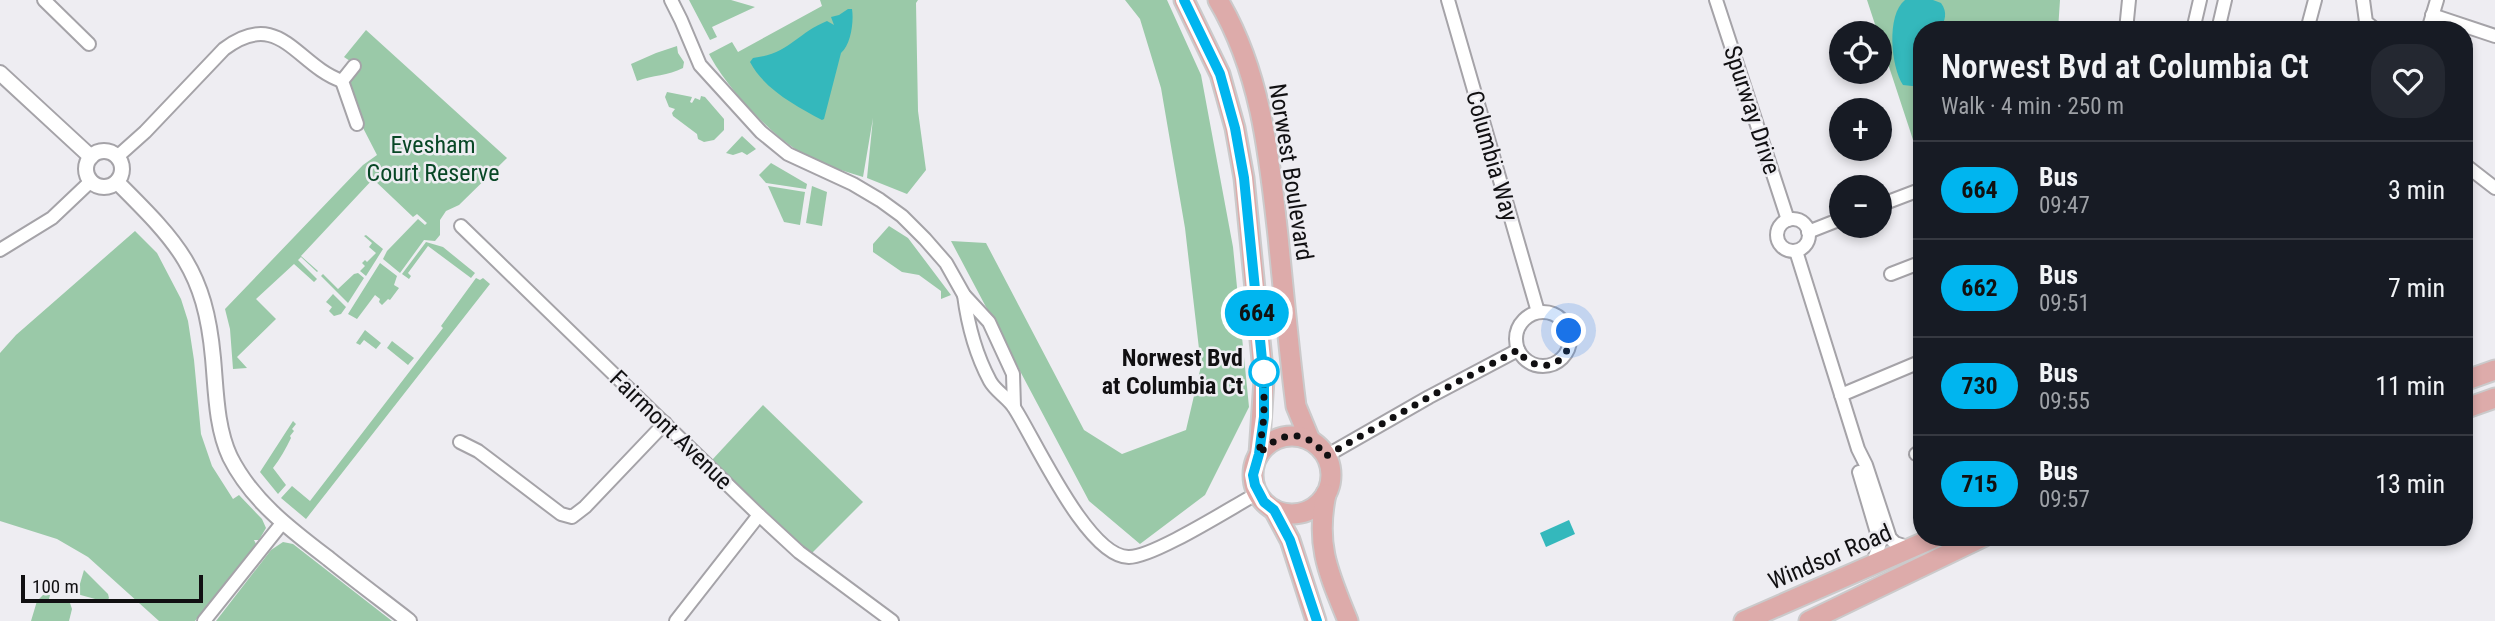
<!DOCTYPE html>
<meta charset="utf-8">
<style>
body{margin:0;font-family:"Roboto Condensed",sans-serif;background:#242831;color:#f1f3f6;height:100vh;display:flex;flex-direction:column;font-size:26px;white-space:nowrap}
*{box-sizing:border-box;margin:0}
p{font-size:23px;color:#9ea1a6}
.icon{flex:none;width:38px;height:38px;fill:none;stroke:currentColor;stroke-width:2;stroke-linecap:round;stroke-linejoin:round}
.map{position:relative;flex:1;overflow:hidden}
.panel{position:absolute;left:1913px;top:21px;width:560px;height:525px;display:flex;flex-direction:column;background:#171b24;border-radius:28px;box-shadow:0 4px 10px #0003}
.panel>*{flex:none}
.badge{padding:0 14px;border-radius:23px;font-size:24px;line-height:46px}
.buttons{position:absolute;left:1829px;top:21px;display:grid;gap:14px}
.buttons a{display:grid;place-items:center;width:63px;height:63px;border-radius:50%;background:#171b24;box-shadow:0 4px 10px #0003;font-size:35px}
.scale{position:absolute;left:21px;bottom:18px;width:182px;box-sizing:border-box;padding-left:7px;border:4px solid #111012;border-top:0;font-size:19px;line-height:24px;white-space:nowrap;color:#111012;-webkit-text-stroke:5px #eeedf2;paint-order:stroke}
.you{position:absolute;width:35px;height:35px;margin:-18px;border:5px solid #fff;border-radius:50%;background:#1a73e8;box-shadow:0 0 0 10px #1a73e833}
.map>.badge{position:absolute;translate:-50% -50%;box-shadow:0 0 0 4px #fff}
.round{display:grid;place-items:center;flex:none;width:74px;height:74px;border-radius:28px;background:#242831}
.head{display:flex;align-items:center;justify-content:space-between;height:119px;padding:0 28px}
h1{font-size:33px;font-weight:600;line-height:52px}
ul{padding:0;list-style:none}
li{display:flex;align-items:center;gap:21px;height:98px;padding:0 28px;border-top:2px solid #363941}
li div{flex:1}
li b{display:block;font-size:26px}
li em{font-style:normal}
li .badge{min-width:77px;font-weight:700;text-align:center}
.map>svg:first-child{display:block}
.green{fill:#9ac9a8}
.water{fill:#34b8bc}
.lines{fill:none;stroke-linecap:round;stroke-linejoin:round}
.minor-casing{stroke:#a5a3a8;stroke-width:16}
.tertiary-casing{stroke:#a5a3a8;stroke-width:18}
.primary-casing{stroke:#cbcacb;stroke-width:23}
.minor{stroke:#fff;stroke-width:12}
.tertiary{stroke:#fff;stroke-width:14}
.primary{stroke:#ddabaa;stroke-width:19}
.line-casing{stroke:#fff;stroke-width:16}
.line{stroke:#00b5ef;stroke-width:10}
.walk{stroke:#111012;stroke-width:7;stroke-dasharray:0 12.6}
.stop-dot{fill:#fff;stroke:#00b5ef;stroke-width:3.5}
.labels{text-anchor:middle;stroke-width:5;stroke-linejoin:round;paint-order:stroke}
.street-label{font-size:24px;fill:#111012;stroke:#eeedf2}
.park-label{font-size:24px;fill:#084726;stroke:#eeedf2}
.stop-label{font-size:24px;font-weight:bold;fill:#111012;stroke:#eeedf2;text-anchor:end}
</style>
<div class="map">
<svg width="2495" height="621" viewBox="0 0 2495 621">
<rect width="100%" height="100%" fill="#eeedf2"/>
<!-- green -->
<g class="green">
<polygon points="689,0 731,0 755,7 712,27 717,37 710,40"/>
<path d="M820,0H918L916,3L918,111L926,170L907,194L867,178L873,118L863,177C847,172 831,167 816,161C779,145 727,89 709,54L732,42L738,52L822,6Z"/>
<polygon points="1125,0 1167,0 1201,75 1233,247 1249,407 1205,495 1140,544 1089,501 951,241 986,243 1084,430 1122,454 1186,430 1201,366 1185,228 1161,88 1140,19"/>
<polygon points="1867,0 2060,0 2058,30 1922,30 1921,164"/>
<polygon points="366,30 507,158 459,205 446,211 440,220 440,235 435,241 424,240 400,273 383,259 387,251 418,219 425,225 427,223 417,214 413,217 373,179 301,256 318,271 317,272 301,257 298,260 317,279 314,282 294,264 256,299 276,319 237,357 247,368 233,369 230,329 225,309 363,165 377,155 361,124 348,82 359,67 344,57"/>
<path d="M677,46L678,53L684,62L683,68C668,76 653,75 637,81L631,64L656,53Z"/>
<polygon points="667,92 692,97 690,102 692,103 695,98 700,100 701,96 705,97 724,119 724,130 714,140 704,142 698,139 697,134 673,116 672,113 675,109 669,107 665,97"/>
<polygon points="742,136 756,149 747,155 742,152 733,155 726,153"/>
<polygon points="771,163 807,184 806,189 766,183 759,175"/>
<polygon points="768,186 805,192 800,225 784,222"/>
<polygon points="812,186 827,192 822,226 806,223"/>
<polygon points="889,226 908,238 951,295 941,299 941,291 919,275 902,272 873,252 873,244"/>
<polygon points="135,231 157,253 181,299 188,321 194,360 201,434 212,466 233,499 239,495 262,519 266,528 259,540 254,540 256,544 195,621 159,621 88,557 57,539 0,521 0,353 16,335"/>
<polygon points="366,235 383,249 366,276 360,271 365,266 362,263 365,260 367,262 376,253 369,247 372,243 364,236"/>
<polygon points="426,242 443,247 475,273 471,278 428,246 408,273 411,276 409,279 402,274"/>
<polygon points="380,263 397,276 394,285 399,288 390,300 388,299 382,305 379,302 380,299 375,295 357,319 348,314"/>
<polygon points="358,273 364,278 348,303 321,276 323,274 338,289 354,274"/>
<polygon points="476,278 480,280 483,278 490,284 306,519 281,498 292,486 310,501 443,328 441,326"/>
<polygon points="333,294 346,307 341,314 334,316 329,311 332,307 326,302"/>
<polygon points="365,330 381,343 376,349 364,340 360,345 356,343"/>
<polygon points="392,341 414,358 408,365 387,348"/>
<polygon points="763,405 863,502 811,554 712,460"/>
<path d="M293,421L296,424L292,429L294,431L290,436L291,438C286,448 280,459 273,468L286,485L278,494L260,472Z"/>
<polygon points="283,542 293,544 392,621 216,621 271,550"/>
<polygon points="84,570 108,594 109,598 106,602 77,594"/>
<polygon points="43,595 50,595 49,599 63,603 65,600 70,603 72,609 69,621 31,621 37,601"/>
</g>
<!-- water -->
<g class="water">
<path d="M1905,0H1933L1941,3C1948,13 1945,20 1940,30H1922L1921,87L1903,85C1891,67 1886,15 1905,0Z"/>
<path d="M848,9H852C854,21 851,45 841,53L824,119L822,120C796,106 764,89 750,62L753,58C789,54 797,33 827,21L834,25L831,17L839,15Z"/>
<polygon points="1569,520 1575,534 1546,547 1540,533"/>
</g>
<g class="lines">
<!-- minor casing -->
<g class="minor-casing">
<g id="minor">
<polyline points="44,0 89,44"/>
<polyline points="671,0 681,20 700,65 761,132 788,154 853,184 880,200 902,216 925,239 946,263 964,295 989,322 1013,374 1014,407"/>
<polyline points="1448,0 1538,312"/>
<polyline points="1716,0 1788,220"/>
<polyline points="2363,0 2366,22 2376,30"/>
<polyline points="2432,15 2495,36"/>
<polyline points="2126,30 2129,0"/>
<polyline points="2193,30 2200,0"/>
<polyline points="2218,30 2225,0"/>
<polyline points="2307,30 2315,0"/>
<polyline points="2428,30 2437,0"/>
<polyline points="354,66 342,81 357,124"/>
<path d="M117,157L145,132L224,49C280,7 296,65 342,81"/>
<polyline points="2464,164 2495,188"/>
<polyline points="1880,205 1922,189"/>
<circle cx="1793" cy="235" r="16"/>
<polyline points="461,226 759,515 799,552 892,621"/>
<polyline points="1808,232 1841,219"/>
<polyline points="0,250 52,218 91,181"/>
<polyline points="1796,251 1858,449 1866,465 1890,538 1895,543 1910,548"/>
<polyline points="1891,274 1922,262"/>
<path d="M964,295C968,326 975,353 990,381C996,392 1009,398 1015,409C1035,440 1088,558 1129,557C1154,557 1232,507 1258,493"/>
<circle cx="1543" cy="339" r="27"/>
<polyline points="1841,395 1922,361"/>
<polyline points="460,442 478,451 561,514 572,517 585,507 665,423"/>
<polyline points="1916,454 1922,451"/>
<polyline points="1326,456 1429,397 1518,350"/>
<polyline points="1859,472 1880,543 1872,565"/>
<polyline points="204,621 283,522"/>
<polyline points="676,621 759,515"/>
</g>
</g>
<!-- tertiary casing -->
<g class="tertiary-casing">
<g id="tertiary">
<polyline points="0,73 91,157"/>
<circle cx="104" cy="169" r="18"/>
<path d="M117,182C177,242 205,269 213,358C216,390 216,427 230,457C252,501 291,530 329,559C355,580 382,600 409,621"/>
</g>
</g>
<!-- primary casing -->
<g class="primary-casing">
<g id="primary">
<polyline points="1184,0 1220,74 1235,128 1244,178 1264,380 1259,454"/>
<path d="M1218,0C1261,72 1269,155 1278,236C1283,287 1288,339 1294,390L1296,406L1310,440"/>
<polyline points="2464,381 2495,370"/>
<polyline points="2464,409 2495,398"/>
<circle cx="1292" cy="475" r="39"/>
<path d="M1326,494C1315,546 1329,574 1348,621"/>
<polyline points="1274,510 1290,540 1316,621"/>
<polyline points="1744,621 1936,537"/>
<polyline points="1809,621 1983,537"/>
</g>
</g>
<!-- minor -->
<use href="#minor" class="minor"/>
<!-- tertiary -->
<use href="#tertiary" class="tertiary"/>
<!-- primary -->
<use href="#primary" class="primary"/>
</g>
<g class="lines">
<!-- line casing -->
<g class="line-casing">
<polyline id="line" points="1184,0 1220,74 1235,128 1244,178 1264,380 1264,417 1259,454 1253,475 1255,485 1264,502 1274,510 1290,540 1317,621"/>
</g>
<!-- line -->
<use href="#line" class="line"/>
<!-- walk -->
<path class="walk" d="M1264,372V417L1259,454C1281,430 1307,429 1326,456L1429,397L1518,350C1536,379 1575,364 1569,331"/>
</g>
<!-- markers -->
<circle class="stop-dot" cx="1264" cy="372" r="14"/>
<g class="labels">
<!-- street labels -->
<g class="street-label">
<text transform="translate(1752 110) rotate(72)" y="8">Spurway Drive</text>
<text transform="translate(1492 156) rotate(74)" y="8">Columbia Way</text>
<text transform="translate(1291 172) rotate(81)" y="8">Norwest Boulevard</text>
<text transform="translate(671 430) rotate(44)" y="8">Fairmont Avenue</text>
<text transform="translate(1830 557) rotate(-23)" y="8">Windsor Road</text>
</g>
<!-- park labels -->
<g class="park-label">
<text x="433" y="153">Evesham<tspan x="433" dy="28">Court Reserve</tspan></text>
</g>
<!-- stop labels -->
<g class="stop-label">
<text x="1243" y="366">Norwest Bvd<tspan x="1243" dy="28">at Columbia Ct</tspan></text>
</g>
</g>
</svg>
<div class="buttons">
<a><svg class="icon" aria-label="locate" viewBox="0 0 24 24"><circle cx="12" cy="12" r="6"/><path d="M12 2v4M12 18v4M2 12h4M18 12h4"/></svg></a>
<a>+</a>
<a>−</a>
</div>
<div class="scale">100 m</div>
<div class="you" style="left:1569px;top:331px"></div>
<b class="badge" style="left:1257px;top:313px;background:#00b5ef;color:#111">664</b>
<section class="panel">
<div class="head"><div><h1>Norwest Bvd at Columbia Ct</h1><p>Walk · 4 min · 250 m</p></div><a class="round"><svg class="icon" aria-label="heart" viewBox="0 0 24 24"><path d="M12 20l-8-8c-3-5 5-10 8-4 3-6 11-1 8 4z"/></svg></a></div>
<ul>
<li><span class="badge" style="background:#00b5ef;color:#111">664</span><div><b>Bus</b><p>09:47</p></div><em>3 min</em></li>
<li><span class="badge" style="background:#00b5ef;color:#111">662</span><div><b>Bus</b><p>09:51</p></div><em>7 min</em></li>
<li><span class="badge" style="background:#00b5ef;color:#111">730</span><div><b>Bus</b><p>09:55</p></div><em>11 min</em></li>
<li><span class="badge" style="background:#00b5ef;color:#111">715</span><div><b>Bus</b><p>09:57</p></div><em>13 min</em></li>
</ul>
</section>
</div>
